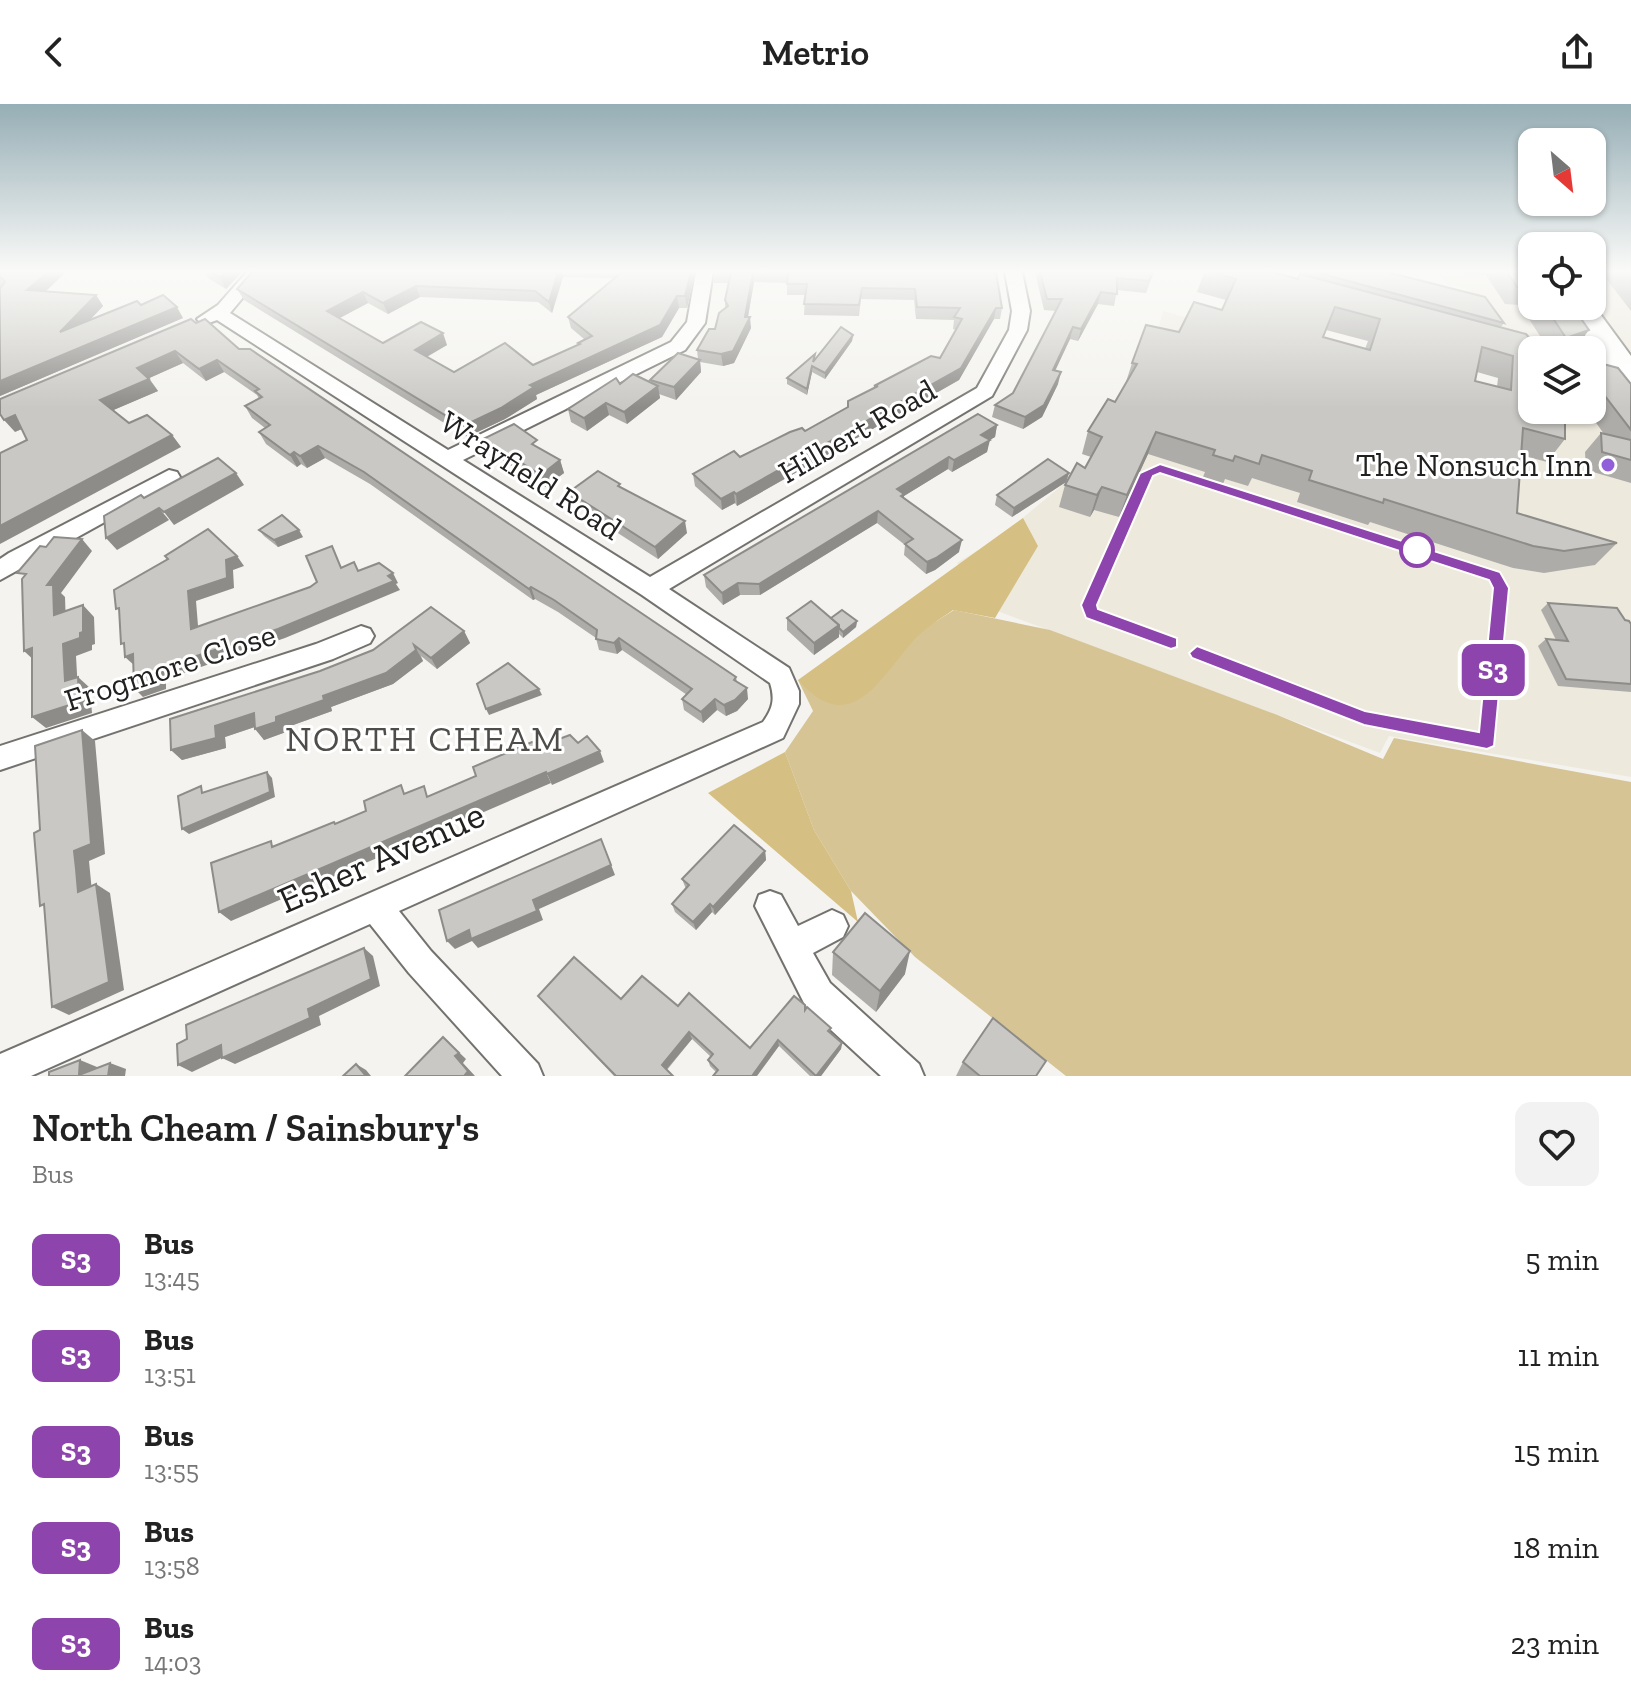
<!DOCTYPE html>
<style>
body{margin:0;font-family:"Zilla Slab",serif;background:#f2f2f2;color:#222;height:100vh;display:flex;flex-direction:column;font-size:30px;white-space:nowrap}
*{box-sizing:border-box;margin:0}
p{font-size:26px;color:#767676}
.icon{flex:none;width:44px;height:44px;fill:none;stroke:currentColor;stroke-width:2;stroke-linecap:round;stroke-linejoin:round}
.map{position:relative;height:972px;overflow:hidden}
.sheet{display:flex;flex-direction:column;background:#fff;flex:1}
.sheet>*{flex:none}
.badge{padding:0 16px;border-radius:12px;font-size:28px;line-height:52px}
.needle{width:52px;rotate:152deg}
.buttons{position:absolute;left:1518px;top:24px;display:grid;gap:16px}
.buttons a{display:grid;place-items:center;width:88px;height:88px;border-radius:16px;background:#fff;box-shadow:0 2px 6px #0004;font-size:40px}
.map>.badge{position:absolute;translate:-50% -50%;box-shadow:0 0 0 4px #fff}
.round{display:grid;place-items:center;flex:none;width:84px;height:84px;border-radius:16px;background:#f2f2f2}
.summary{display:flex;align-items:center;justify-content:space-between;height:136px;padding:0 32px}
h1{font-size:38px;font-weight:600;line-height:60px}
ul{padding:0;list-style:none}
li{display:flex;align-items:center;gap:24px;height:96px;padding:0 32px}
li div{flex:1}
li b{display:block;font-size:30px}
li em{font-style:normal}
li .badge{min-width:88px;font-weight:700;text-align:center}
header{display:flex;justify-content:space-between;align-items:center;height:104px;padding:0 32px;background:#fff;font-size:36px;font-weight:600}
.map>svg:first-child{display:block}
.built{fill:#ede9dd}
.green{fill:#d6c494}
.forest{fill:#d6bf82}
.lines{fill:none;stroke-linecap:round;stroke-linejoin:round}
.minor-casing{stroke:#73726e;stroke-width:4}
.trunk-casing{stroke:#73726e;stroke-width:4}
.minor{fill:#fff;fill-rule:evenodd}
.trunk{fill:#fff;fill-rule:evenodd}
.wall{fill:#adaca9;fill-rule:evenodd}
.shaded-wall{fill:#8d8c89}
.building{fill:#c9c8c4;stroke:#8d8c89;stroke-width:2;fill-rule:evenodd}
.line{fill:#8e44ad;stroke:#fff;stroke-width:2}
.poi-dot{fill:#915fd9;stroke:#fff;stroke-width:3}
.stop-dot{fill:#fff;stroke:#8e44ad;stroke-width:4}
.labels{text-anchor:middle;stroke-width:6;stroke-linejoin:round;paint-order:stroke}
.street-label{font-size:32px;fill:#222120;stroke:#fff}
.poi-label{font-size:32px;fill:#222120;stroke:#fff;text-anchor:end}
.quarter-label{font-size:36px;letter-spacing:2px;fill:#4e4d4a;stroke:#fff}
.near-street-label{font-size:38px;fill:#222120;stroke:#fff}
</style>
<header><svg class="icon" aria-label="back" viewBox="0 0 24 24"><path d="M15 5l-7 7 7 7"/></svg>Metrio<svg class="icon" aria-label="share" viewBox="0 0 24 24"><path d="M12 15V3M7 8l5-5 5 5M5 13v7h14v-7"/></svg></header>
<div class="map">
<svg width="1631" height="972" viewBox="0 0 1631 972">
<rect width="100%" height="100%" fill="#f4f3ef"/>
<!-- built -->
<polygon class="built" points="1439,168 1532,168 1532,202 1592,202 1592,168 1631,168 1631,673 1389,632 1380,649 1000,508 957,459 1001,432 1108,343 1154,241 1163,207 1540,313 1537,306 1592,306 1592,246 1532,246 1532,297 1465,184 1446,180"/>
<!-- green -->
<polygon class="green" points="954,506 1050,526 1275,610 1383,655 1394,634 1631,678 1631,972 1066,972 915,853 851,787 814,726 785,648 813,607 798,576 835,582"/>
<!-- forest -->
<g class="forest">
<path d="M1023,414L1038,442L995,514L953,506C940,515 924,525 913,537C879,576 850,635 798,576Z"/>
<polygon points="785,648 814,726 851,787 858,818 708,689"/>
</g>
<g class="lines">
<!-- minor casing -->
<g class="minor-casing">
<g id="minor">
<path d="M247,168H264L230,209L448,346L671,238L687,218L696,168H713L705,219L685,246L463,356L650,473L977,284L1009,226L1012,207L1005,168H1022L1030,207L1027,226L992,292L669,485L789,564L799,587V600L783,634L399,807L431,847L538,960L543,972H502L409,869L370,820L31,972H0V950L763,618C773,604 775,595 770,579L642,491L217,216L206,220L200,219L197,215L218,201Z"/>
<polygon points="169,366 177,368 180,373 177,378 0,476 0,455 9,449"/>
<polygon points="361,522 370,525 374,532 370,539 333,555 0,666 0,642 316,540"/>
<polygon points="770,787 781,791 798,822 832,806 843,811 848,822 843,833 813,849 830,879 919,960 924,972 881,972 806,903 755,802 759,791"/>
</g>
</g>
<!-- trunk casing -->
<g class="trunk-casing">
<polygon id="trunk" points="1592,199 1631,252 1631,284 1620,281 1564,202 1592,202"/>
</g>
<!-- minor -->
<use href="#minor" class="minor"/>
<!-- trunk -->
<use href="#trunk" class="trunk"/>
</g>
<!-- wall -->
<g class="wall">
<polygon points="0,168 66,168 45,188 96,191 103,202 90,216 141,201 183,214 0,292 0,184 2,182 0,182"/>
<polygon points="205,168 242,168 226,185 208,174"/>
<path d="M252,168H695L687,204H679L662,233L536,291L537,295L505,315L467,333L244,196L237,185ZM563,173L615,174L568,213L571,224L584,235L578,239V241L533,261L454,268L427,253L447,241L383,239L340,214L368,199L388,210L420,193L538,198L552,209Z"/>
<polygon points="713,168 996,168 1002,204 1000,215 994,215 959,276 737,402 735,399 722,406 695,382 693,370 805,327 848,303 874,284 874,282 940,254 956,226 953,225 954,216 916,215 914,196 861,195 859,212 804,211 805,191 787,191 787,179 754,178 748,213 751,224 734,259 723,262 700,258 701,268 676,296 659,290 660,294 627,320 609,311 587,327 571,318 568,305 620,280 651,278 650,276 698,255 697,246 715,225 725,204 725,196 728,179 714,179"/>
<polygon points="1035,168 1154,168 1146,189 1117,186 1114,202 1098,200 1078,237 1070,235 1055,266 1058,280 1042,313 1023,325 992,313 995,301 1013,289 1056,207 1044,206"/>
<path d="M1204,168H1273L1298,175L1300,168H1387L1504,219L1501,223L1526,230L1532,306L1560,317L1565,335L1547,358L1521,351L1517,409L1617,439L1595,461L1544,469L1513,464L1370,418L1368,421L1297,398L1300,389L1252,374L1248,382L1225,375L1223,380L1203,373L1205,368L1148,350L1119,413L1094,406L1090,413L1059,403L1065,381L1085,364L1091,353L1082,350L1088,327L1115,298L1125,281L1132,259L1179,228L1222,206L1226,196L1197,188ZM1326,226L1368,237L1365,245L1323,233ZM1477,268L1498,274L1497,283L1475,277Z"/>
<polygon points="1452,168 1532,168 1532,202 1572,202 1576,243 1568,246 1542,246 1543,244 1549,246 1520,201 1505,200 1486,171"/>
<polygon points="1601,168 1631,168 1631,207"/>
<polygon points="196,219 239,245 736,573 737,578 748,595 737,607 726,612 717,606 703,619 684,606 682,595 687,591 622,546 617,550 599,546 596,534 558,508 535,495 533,496 370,380 325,354 307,364 301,360 297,363 266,340 259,328 265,324 252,314 245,302 259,295 257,291 224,268 206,277 183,259 149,274 158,287 113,306 129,319 172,331 181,343 27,336 22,325 15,328"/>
<polygon points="853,231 852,237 825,275 812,268 807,291 787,280 787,274"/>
<polygon points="1592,257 1631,280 1631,379 1586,366 1585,348 1601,329 1604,330 1587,306 1592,306"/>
<polygon points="997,321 995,333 989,336 987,348 952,368 948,365 904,392 904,394 959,448 935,466 926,470 904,451 905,441 877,419 760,491 740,491 723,501 706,483 704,471"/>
<polygon points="483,335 539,344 560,356 564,369 545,383 488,347"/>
<polygon points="1069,369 1066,378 1012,413 995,401 997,391"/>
<polygon points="620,383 687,429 658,455 573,400 569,388"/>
<polygon points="259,426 303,433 278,443 264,432"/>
<polygon points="1548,499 1631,520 1631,588 1558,582 1538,542 1546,535 1556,536 1541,506"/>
<polygon points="787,514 831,514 857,517 856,523 843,534 839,530 839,533 814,551 787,526"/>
<polygon points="464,527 470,539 437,565 421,552 423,557 393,580 331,603 332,607 285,624 286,628 264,636 255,623 225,633 226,644 182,656 171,646 170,615"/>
<polygon points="765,747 766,756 715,811 712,808 696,826 675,808 672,800 686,785 682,775"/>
<polygon points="833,848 905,870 876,908 832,871"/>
<polygon points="538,892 621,895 678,902 750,944 805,906 831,924 830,928 842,939 841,945 821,972 810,972 779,942 716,968 710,962 708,956 711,953 692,935 667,966 673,972 614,972"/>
<polygon points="963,958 1036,972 956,972"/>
</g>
<!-- shaded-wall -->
<g class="shaded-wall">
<polygon points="48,168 66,168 35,197 27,186"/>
<polygon points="225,168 242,168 226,185 220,174"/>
<polygon points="558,168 562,168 563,173 552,209 549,198"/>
<polygon points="691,168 695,168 687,204 685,192"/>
<polygon points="754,168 754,178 747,218 750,213 751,224 734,259 723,262 721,250 745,213"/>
<polygon points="416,182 420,193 388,210 383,199"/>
<polygon points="363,188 368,199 332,218 327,207"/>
<polygon points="1101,188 1098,200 1078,237 1081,225"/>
<polygon points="96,191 103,202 68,239 60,228"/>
<polygon points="677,192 679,204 662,233 536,291 537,295 505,315 467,333 463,322"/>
<polygon points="177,203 183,214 0,292 0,277"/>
<polygon points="996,204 994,215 959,276 737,402 736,390 961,264"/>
<polygon points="1073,223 1070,235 1050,278 1053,266"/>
<polygon points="1589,226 1576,243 1568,246 1557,246 1566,234"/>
<polygon points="443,229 447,241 419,257 415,246"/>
<polygon points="853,231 852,237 825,275 825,269"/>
<polygon points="175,247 183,259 145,276 137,264"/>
<polygon points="217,256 224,268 206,277 199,265"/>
<polygon points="700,256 701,268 676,296 674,283"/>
<polygon points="812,262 812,268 807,291 807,285"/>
<polygon points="1061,268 1058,280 1042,313 1023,325 1025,313"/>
<polygon points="149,275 158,287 109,308 100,296"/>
<polygon points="658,282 660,294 627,320 624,308"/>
<polygon points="606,299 609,311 587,327 584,314"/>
<polygon points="15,311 26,323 15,328 4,316"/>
<polygon points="997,321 995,333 983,340 990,336 987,348 952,368 954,356 981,331"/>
<polygon points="1156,328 1148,350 1119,413 1127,391"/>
<polygon points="172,331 181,343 0,440 0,422"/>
<polygon points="318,342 325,354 307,364 300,352"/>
<polygon points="294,348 301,360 297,363 290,351"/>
<polygon points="949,353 948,365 904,392 903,402 897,385"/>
<polygon points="560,356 564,369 545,383 541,371"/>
<polygon points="236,369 244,381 174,421 164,408"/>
<polygon points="1069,369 1066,378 1012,413 1014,404"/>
<polygon points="1102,383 1094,406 1090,413 1097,391"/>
<polygon points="734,388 735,399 722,406 721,395"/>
<polygon points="159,404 169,416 117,446 106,434"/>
<polygon points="878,407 877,419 760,491 759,480"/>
<polygon points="685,417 687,429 658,455 655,443"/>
<polygon points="299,426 303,433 278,443 274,436"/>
<polygon points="82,435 92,447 61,489 65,493 66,523 54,511 47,481"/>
<polygon points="962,436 959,448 935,466 926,470 927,458"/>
<polygon points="237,452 244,462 233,466 234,484 196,497 199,534 191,525 188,487 226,456"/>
<polygon points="393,469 398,479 396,480 400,486 285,534 166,575 166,585 143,593 134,584 157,565 388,472"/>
<polygon points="738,479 740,491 723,501 722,489"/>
<polygon points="531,483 535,495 533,496 529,485"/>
<polygon points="83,501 94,513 95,540 92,541 92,546 76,552 78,588 65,577 63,540"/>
<polygon points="857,517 856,523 843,534 843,528"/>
<polygon points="839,521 839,533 814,551 814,539"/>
<polygon points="464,527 470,539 437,565 431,554"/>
<polygon points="619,534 622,546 617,550 614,539"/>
<polygon points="414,541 423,557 393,580 331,603 332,607 285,624 286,628 264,636 255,625 276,613 323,592"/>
<polygon points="32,544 37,559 24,547"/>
<polygon points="133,550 135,562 125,553"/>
<polygon points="78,573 90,584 92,609 46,624 32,613"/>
<polygon points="747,584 748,595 737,607 726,612 724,601"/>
<polygon points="539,585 542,591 489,611 486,605"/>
<polygon points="715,595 717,606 703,619 701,608"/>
<polygon points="254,609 263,620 225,633 226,644 182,656 171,646 215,622"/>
<polygon points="82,626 95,637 105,750 89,757 93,798 78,788 74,747"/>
<polygon points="600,647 604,658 552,681 547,670"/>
<polygon points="267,668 272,674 275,693 189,730 182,725"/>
<polygon points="546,668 551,679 231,817 219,808"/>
<polygon points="601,735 615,771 539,805 543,816 478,844 472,837 455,845 447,837"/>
<polygon points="765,747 766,756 715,811 713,803"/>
<polygon points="96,780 110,789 124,886 69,911 52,903"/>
<polygon points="710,800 712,808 696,826 693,818"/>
<polygon points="364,844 373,852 380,882 319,912 321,921 235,960 222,954"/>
<polygon points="910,847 905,870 876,908 880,887"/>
<polygon points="689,928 692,935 665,967 662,961"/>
<polygon points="443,933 466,955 463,959 475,972 464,972"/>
<polygon points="778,936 779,942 757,972 752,972"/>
<polygon points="842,939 841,945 821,972 816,972"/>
<polygon points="221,941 234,948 192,968 178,961"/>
<polygon points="80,956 97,963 96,972 79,971"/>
<polygon points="110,959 126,965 125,972 108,972"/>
<polygon points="356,960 366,966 371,972 366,972"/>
</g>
<!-- building -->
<g class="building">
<polygon points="0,168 48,168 27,186 96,191 60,228 137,197 141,201 163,191 177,203 0,277 0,184 5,178 0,172"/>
<polygon points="211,168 225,168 220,174"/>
<polygon points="252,168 558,168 549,198 535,187 416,182 383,199 363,188 327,207 383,239 421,218 443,229 415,246 454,268 505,239 533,261 580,240 578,239 592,232 568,213 622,168 691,168 685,192 677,192 660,221 530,281 534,283 501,304 463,322 237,185"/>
<polygon points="731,168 753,168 745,213 750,213 733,247 721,250 697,246 709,225 715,225 719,209 728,202 725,196"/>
<polygon points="788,168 996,168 1002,204 996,204 961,264 736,390 734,388 721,395 693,370 734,347 740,353 790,328 802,324 805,327 848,303 848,297 878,282 874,282 931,252 940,254 962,215 954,213 960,204 917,203 915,185 862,184 859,201 804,200 807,180 787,180"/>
<polygon points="1040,168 1153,168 1149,177 1117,174 1117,190 1101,188 1081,225 1073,223 1053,266 1061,268 1044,301 1025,313 995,301 1013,289 1062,195 1047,195"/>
<path d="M1212,168H1273L1298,175L1300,170L1526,230L1531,236L1540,239V246H1532V306H1559L1560,317L1565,318V335L1523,324L1517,409L1617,439L1564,447L1533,442L1384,395L1383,399L1309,376L1312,367L1262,351L1259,360L1235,352L1233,357L1213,351L1215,346L1156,328L1127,391L1102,383L1097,391L1065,381L1077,359L1085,364L1102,333L1088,327L1108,295L1115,298L1137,260L1132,259L1146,221L1179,228L1194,198L1222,206L1236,175ZM1335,203L1380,215L1370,246L1323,233ZM1482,243L1513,252L1511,286L1475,277Z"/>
<polygon points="1315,168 1387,168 1485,193 1504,219"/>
<polygon points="1507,168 1532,168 1532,184 1517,183"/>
<polygon points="1545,202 1572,202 1589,226 1566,234"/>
<polygon points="191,215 196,219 205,215 239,245 250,245 736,573 734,576 747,584 735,596 724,601 715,595 701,608 682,595 692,585 619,534 614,539 596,535 597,526 554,496 531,483 529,485 364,368 318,342 300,352 294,348 290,351 259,328 270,321 245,302 262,293 255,287 259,285 217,256 199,265 175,247 137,264 149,275 100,296 129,319 147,311 172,331 0,422 0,349 27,336 15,311 4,316 0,310 0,295"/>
<polygon points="841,223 853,231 825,269 812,262 807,285 787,274 815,250 813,258"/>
<polygon points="678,249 700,256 674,283 650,276"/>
<polygon points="1592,257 1618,264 1631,280 1631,326 1595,279 1592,278"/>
<polygon points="633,270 658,282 624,308 606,299 584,314 568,305 616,274 620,280"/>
<polygon points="978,310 997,321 981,331 990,336 954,356 949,353 897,385 904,390 901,392 962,436 936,454 927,458 905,440 913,435 878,407 759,480 738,479 722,489 704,471"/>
<polygon points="514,320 537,336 532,340 560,356 541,371 483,335"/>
<polygon points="1601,329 1631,336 1631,356 1602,348"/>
<polygon points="218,354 236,369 164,408 159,404 106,434 104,412 141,391 144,394"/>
<polygon points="1048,355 1069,369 1014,404 997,391"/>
<polygon points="598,367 620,380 618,382 685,417 655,443 569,388"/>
<polygon points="282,411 299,426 274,436 259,426"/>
<polygon points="208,425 237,452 226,456 227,474 188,487 191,525 310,483 317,478 306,452 332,442 341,464 354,458 358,467 379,459 393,469 388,472 394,477 278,525 157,565 157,576 134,584 133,550 125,553 124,539 121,540 119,504 116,505 114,486 168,455 165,452"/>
<polygon points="54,433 82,435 47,481 53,481 54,511 83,501 83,528 80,529 80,534 63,540 65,577 78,573 79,598 32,613 32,544 24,547 22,475 26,470 17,469 40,442 46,443"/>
<polygon points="811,497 839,521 814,539 787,514"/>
<polygon points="1548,499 1617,504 1625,516 1629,517 1631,520 1631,580 1566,575 1546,535 1568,537"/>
<polygon points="431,503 464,527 431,554 414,541 416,546 386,569 323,592 324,596 276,613 276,618 255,625 254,609 215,622 216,634 171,646 170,615 320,567 373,546"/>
<polygon points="842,506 857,517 843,528 839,524 839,521 831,514"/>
<polygon points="508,559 539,585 486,605 477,580"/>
<polygon points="82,626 91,740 74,747 76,765 78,788 96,780 109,878 52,903 44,800 40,802 34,729 40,726 35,642"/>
<polygon points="570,631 578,639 587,632 600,647 547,670 546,668 219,808 211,759 271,737 272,743 334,718 335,720 366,707 364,697 401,681 404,690 424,682 427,693 476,672 473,663 532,638 543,641"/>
<polygon points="267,668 270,688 182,725 178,692 201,682 202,689"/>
<polygon points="734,721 765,747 713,803 710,800 693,818 672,800 689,781 682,775"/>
<polygon points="601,735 611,761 533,796 537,807 471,835 469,826 447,837 439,806"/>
<polygon points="865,809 910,847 880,887 833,848"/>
<polygon points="364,844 371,875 308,905 310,914 222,954 221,941 178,961 177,940 187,935 186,921"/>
<polygon points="574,853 621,895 642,872 678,902 689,889 750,944 794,892 805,901 805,906 807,903 831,924 828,927 842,939 816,972 778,936 752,972 713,972 718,966 708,956 713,950 689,928 662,961 673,972 616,972 538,892"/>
<polygon points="993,914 1046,957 1036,972 980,972 963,958"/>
<polygon points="443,933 459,949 455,952 468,967 464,972 405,972"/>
<polygon points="80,956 79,971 110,959 108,972 49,972 49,968"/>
<polygon points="356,960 366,972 343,972"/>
</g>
<!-- sky -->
<linearGradient id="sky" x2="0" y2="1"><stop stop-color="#96aeb5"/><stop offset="0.55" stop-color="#fafaf8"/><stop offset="1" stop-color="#fafaf8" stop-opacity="0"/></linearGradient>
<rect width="1631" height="304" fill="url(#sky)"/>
<!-- line -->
<polygon class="line" points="1160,360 1500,468 1509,484 1494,642 1487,645 1364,621 1192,554 1189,549 1197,542 1365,607 1479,628 1493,484 1489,476 1160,369 1153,372 1097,501 1098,505 1177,534 1177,543 1171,545 1086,514 1081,501 1140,369"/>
<!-- markers -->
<circle class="poi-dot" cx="1608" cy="361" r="8"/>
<circle class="stop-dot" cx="1417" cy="446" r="16"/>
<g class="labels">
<!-- street labels -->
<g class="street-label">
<text transform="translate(857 327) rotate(-30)" y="11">Hilbert Road</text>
<text transform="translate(531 371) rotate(33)" y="11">Wrayfield Road</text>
<text transform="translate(170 563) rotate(-18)" y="11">Frogmore Close</text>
</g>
<!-- poi labels -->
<g class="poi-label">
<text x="1592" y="372">The Nonsuch Inn</text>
</g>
<!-- quarter labels -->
<g class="quarter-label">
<text x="425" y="647">NORTH CHEAM</text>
</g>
<!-- near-street labels -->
<g class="near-street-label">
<text transform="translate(381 753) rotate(-24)" y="13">Esher Avenue</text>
</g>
</g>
</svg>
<div class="buttons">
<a><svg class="needle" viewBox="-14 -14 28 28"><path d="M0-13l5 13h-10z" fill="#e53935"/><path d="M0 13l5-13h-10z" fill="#767676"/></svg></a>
<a><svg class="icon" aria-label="locate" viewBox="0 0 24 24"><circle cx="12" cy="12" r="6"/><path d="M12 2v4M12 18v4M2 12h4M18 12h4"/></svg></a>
<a><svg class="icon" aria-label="layers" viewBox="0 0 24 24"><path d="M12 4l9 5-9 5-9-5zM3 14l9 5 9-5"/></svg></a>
</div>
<b class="badge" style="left:1493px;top:566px;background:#8e44ad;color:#fff">S3</b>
</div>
<section class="sheet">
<div class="summary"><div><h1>North Cheam / Sainsbury's</h1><p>Bus</p></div><a class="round"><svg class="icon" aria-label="heart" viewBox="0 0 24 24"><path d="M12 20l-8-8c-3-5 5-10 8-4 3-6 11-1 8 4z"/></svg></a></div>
<ul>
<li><span class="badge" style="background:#8e44ad;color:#fff">S3</span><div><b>Bus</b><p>13:45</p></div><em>5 min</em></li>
<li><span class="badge" style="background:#8e44ad;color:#fff">S3</span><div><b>Bus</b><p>13:51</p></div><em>11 min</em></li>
<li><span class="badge" style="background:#8e44ad;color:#fff">S3</span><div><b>Bus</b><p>13:55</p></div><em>15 min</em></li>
<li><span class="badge" style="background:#8e44ad;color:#fff">S3</span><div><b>Bus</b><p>13:58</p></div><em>18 min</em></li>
<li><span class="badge" style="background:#8e44ad;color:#fff">S3</span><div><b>Bus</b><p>14:03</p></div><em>23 min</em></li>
</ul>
</section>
